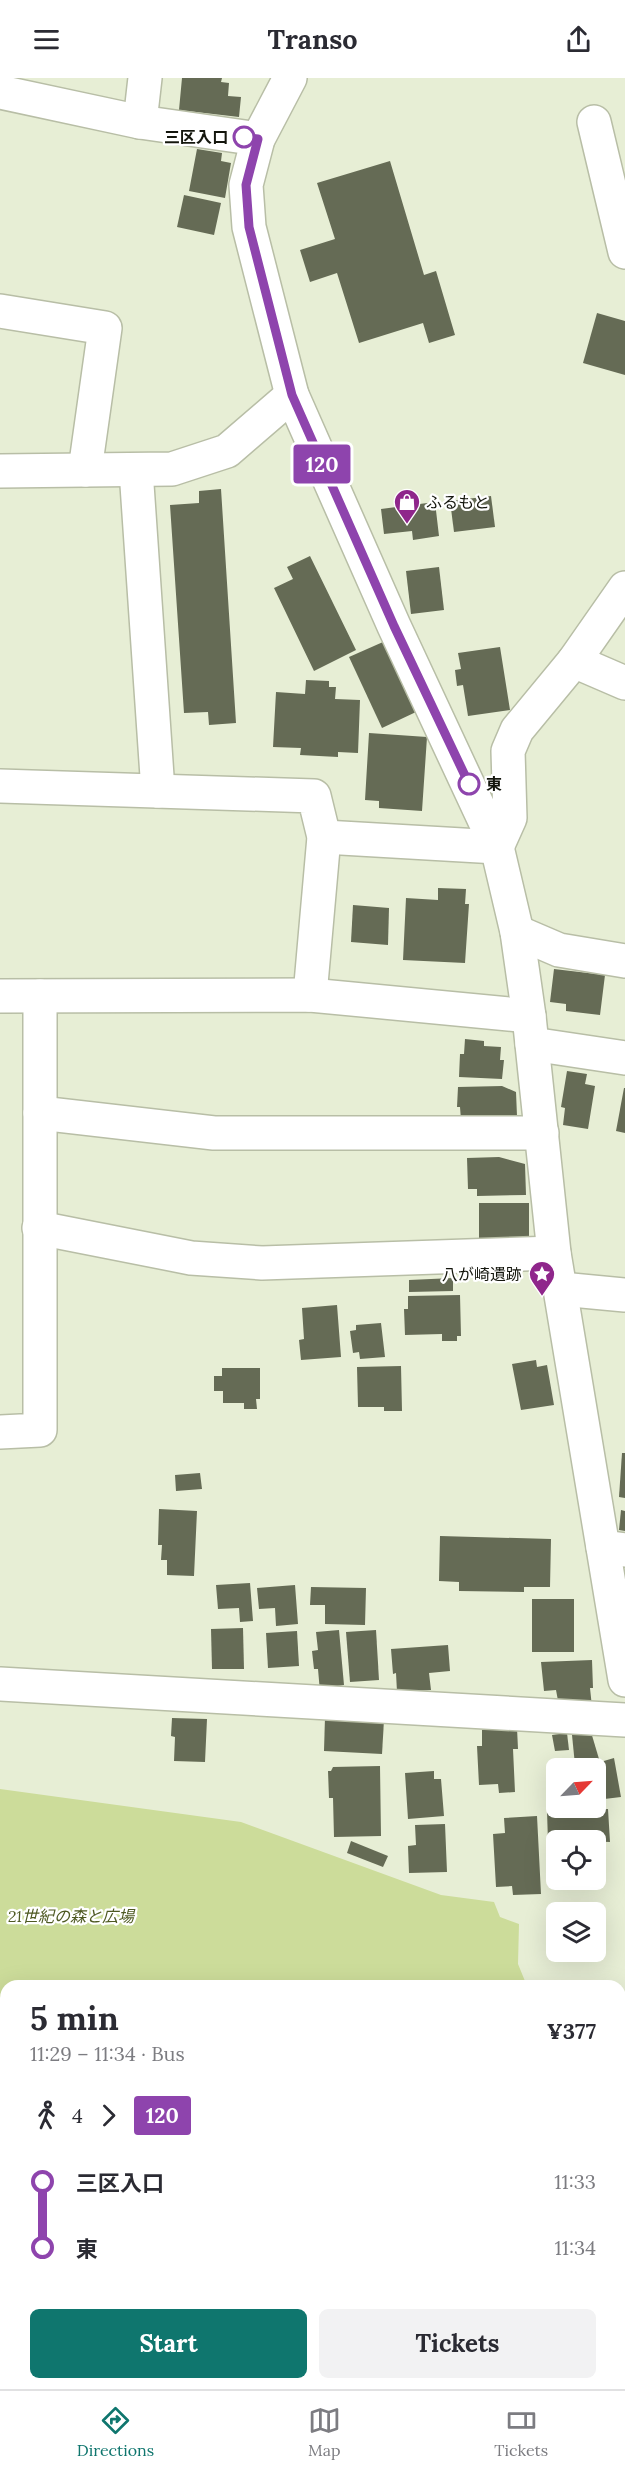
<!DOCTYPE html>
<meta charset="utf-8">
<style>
body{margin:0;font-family:Lora,"Noto Sans JP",serif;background:#f2f2f3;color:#2b2b33;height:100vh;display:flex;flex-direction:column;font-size:22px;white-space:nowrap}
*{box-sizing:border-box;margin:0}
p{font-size:20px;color:#7c7c81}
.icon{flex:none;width:33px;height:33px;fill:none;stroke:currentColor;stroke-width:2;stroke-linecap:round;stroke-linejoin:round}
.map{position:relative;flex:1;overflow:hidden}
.panel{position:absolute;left:0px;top:1902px;width:626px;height:410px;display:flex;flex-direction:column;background:#fff;border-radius:18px 18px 0 0;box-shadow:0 6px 24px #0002}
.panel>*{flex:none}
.badge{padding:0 12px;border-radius:4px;font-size:21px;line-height:39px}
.needle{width:39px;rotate:65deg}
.controls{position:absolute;left:546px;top:1680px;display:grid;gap:12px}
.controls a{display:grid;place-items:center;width:60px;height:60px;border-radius:9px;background:#fff;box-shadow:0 6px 24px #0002;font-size:30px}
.map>.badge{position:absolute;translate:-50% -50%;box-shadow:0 0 0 3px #fff}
.legs{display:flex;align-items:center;gap:9px;height:66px;padding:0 30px;font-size:20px}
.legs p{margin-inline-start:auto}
.overview{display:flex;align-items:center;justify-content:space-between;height:102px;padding:0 30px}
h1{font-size:33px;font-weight:700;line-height:45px}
.button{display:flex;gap:12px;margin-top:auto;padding:12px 30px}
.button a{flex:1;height:69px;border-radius:9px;background:#0f766e;color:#fff;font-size:24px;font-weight:700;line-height:69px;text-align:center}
.button a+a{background:#f2f2f3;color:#2b2b33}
ul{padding:0 30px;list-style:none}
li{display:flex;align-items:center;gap:21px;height:66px;font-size:22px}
li i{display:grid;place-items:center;width:9px;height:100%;margin:0 8px;background:currentColor}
li i::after{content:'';width:15px;height:15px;margin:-8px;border:4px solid;border-radius:50%;background:#fff}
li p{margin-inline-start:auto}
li:first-child i{background:linear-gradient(#0000 50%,currentColor 0)}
li:last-child i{background:linear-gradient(currentColor 50%,#0000 0)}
header{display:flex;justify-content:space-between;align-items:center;height:78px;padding:0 30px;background:#fff;font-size:27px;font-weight:700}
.tabs{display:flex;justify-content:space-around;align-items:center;height:84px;border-top:2px solid #e1e1e2;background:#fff;font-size:16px;color:#7c7c81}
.tabs a{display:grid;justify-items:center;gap:3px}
.tabs .current{color:#0f766e}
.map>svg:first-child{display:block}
.green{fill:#ccdc9a}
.building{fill:#656b55}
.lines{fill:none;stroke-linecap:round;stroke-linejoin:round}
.minor-casing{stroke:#b8bea6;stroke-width:36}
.tertiary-casing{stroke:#b8bea6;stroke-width:36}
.minor{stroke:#fff;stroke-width:33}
.tertiary{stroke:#fff;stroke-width:33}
.line-1-casing{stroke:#fff;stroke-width:14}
.line-1{stroke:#8e44ad;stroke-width:9}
.stop-1-dot{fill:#fff;stroke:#8e44ad;stroke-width:3}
.labels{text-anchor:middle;stroke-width:4.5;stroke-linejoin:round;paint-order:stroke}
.stop-label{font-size:16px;font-weight:bold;fill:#14160d;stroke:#fff;text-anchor:end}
.poi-label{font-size:16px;fill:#14160d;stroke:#fff;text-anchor:start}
.park-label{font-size:16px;font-style:italic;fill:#4e5922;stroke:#fff}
</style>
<header><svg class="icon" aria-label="menu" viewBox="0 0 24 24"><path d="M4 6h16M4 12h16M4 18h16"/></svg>Transo<svg class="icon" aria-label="share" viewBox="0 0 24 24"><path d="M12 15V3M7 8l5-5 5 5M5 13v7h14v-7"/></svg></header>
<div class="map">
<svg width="625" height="2311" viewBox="0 0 625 2311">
<rect width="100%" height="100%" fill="#e7eed5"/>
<!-- green -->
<g class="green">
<polygon points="0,1711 241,1744 441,1817 494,1824 500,1839 519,1846 518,1886 527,1908 6,1908 6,2306 526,2306 522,2311 0,2311"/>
<polygon points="620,2147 625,2162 625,2260 620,2262"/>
</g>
<!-- building -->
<g class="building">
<polygon points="182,0 222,0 221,4 229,5 228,18 241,19 239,39 179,32"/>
<polygon points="197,71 222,75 221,83 231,85 225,120 189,113"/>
<polygon points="390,83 424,197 436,193 455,257 429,265 423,245 359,265 337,195 310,204 300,172 335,161 317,105"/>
<polygon points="184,117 221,125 214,157 177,149"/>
<polygon points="597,235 625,243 625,297 583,285"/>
<polygon points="221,411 236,645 209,647 208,634 184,635 170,427 199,425 199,413"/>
<polygon points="491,418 495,449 454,454 450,423"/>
<polygon points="435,424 439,458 413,462 412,453 384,456 381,431"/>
<polygon points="310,478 356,572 314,593 274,510 293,501 287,489"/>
<polygon points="439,489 444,532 411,536 406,493"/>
<polygon points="383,564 416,634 382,650 349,579"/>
<polygon points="500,569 510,632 468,638 463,607 457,608 455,592 461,591 458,575"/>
<polygon points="306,602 329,603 329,609 336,609 335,621 360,622 358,675 338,674 338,679 300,677 301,670 273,669 276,614 305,616"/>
<polygon points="369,655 427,659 422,733 379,730 379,723 365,722"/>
<polygon points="438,810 466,811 465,826 469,826 465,885 403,882 406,820 438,822"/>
<polygon points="353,827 389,830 388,867 351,864"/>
<polygon points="554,891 605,897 600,937 566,933 566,926 550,924"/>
<polygon points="465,961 484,963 484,968 501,969 500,982 504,982 502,1001 459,999 460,976 464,976"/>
<polygon points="567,993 587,996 585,1006 595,1008 588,1051 563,1047 565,1030 561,1029"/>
<polygon points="502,1008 516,1014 517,1038 509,1044 461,1042 460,1029 457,1029 458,1009"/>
<polygon points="624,1010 625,1010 625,1055 616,1053"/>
<polygon points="499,1079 525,1086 526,1117 477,1118 477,1111 468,1111 467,1080"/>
<rect x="479" y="1125" width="50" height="36"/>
<polygon points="453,1200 453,1213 409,1214 409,1202"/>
<polygon points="460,1217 461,1258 457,1258 457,1263 442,1263 442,1256 405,1257 404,1231 408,1231 408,1218"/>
<polygon points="337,1227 341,1279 301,1282 299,1262 304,1261 302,1230"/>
<polygon points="381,1245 385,1279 360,1281 359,1274 353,1275 350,1253 356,1252 356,1247"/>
<polygon points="536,1282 537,1289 547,1287 554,1327 521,1332 512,1286"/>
<polygon points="401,1288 402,1333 384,1333 384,1329 358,1329 357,1289"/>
<polygon points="222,1290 260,1290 260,1321 256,1321 257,1331 244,1331 244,1325 223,1325 223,1313 214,1313 214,1298 222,1298"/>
<polygon points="622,1375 625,1375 625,1420 619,1419"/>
<polygon points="200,1395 202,1411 176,1413 175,1397"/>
<polygon points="159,1431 197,1433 194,1498 167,1497 167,1482 161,1482 162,1467 158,1467"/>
<polygon points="621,1432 625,1433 625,1453 619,1452"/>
<polygon points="440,1458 551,1461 550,1509 524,1509 524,1514 459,1513 459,1504 439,1503"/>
<polygon points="250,1505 253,1543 240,1544 239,1530 218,1531 216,1507"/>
<polygon points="295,1507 298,1546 276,1548 275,1530 259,1531 257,1510"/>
<polygon points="311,1509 366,1510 365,1547 325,1546 325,1527 310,1527"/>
<rect x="532" y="1521" width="42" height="53"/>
<polygon points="243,1550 244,1591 212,1591 211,1551"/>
<polygon points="339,1552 344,1607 337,1608 338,1612 320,1614 318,1591 314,1591 312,1573 318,1572 316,1554"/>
<polygon points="376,1552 379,1602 350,1604 346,1554"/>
<polygon points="297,1553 299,1588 268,1590 266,1555"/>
<polygon points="448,1567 450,1593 429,1595 431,1612 397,1614 396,1595 393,1596 391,1571"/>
<polygon points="592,1582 593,1610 590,1610 592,1629 559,1628 556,1612 544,1613 541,1584"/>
<polygon points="325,1639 384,1642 382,1676 324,1673"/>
<polygon points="172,1640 207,1641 205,1684 174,1683 175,1659 171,1658"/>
<polygon points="517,1650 518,1671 513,1671 515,1714 499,1715 498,1706 479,1707 477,1668 482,1668 482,1652"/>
<polygon points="591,1654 599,1681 575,1687 572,1657"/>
<polygon points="567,1655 569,1672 555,1673 552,1657"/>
<polygon points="614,1680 621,1719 596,1722 596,1690 580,1690"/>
<polygon points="380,1688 381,1758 334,1759 333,1720 329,1720 328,1693 331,1693 333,1689"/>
<polygon points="434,1693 434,1701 441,1701 444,1738 408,1741 405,1695"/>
<polygon points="556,1697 556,1716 555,1717 552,1698"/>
<polygon points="608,1731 610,1764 556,1762 548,1764 547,1733"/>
<polygon points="537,1738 541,1816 513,1817 512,1808 496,1809 493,1756 505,1755 504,1740"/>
<polygon points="445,1746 447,1794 409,1795 408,1768 416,1767 415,1747"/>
<polygon points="351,1763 388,1778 383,1789 347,1775"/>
</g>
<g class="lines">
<!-- minor casing -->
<g class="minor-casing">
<g id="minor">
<polyline points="0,14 140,44 258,61"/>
<polyline points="140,44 145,0"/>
<polyline points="594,44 625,174"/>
<polyline points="0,233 105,250 85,392"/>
<polyline points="136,392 158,713"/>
<polyline points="0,393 172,391 227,373 292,317"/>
<polyline points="574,583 625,605"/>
<polyline points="0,708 314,718 324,759 310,917"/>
<polyline points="324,759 497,769 510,740 508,673 517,652 574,583 625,510"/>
<polyline points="517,854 559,872 625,883"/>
<polyline points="0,918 310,917 529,938"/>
<polyline points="532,966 625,980"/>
<polyline points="40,1035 214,1055 542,1055"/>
<polyline points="39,1150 191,1180 262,1185 554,1175"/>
<polyline points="561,1211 625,1217"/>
<polyline points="0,1354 40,1352 40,918"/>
<polyline points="603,1469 625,1472"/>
<polyline points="0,1606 625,1642"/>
</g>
</g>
<!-- tertiary casing -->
<g class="tertiary-casing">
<polyline id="tertiary" points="290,0 258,61 246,107 249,149 292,317 394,548 497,769 517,854 529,938 554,1175 625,1602"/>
</g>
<!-- minor -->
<use href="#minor" class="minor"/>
<!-- tertiary -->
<use href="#tertiary" class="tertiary"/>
</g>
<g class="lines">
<!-- line-1 casing -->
<g class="line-1-casing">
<polyline id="line-1" points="244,59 258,61 246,107 249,149 292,317 394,548 469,706"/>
</g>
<!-- line-1 -->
<use href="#line-1" class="line-1"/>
</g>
<!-- icons -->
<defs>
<g id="shop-pin" transform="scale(1.35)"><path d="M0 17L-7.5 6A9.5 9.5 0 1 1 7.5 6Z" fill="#8f268b" stroke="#fff"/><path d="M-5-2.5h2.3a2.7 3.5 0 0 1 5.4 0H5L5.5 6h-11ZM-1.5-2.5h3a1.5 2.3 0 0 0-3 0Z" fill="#fff"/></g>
<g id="sight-pin" transform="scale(1.35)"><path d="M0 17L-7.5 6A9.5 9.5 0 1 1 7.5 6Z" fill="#8f268b" stroke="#fff"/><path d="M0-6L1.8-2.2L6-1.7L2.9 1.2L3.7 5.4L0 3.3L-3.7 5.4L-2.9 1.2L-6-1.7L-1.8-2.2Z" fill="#fff"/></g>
</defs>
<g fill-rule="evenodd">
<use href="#shop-pin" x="407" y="424"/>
<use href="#sight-pin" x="542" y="1196"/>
</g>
<!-- markers -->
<g class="stop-1-dot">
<circle cx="244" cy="59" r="10"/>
<circle cx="469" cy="706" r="10"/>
</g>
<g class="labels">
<!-- stop labels -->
<g class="stop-label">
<text x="228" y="65">三区入口</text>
<text x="486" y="712" text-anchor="start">東</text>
</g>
<!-- poi labels -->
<g class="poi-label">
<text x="426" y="430">ふるもと</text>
<text x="522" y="1202" text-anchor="end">八が崎遺跡</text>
</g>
<!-- park labels -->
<g class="park-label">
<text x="71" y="1844">21世紀の森と広場</text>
</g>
</g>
</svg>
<div class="controls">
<a><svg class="needle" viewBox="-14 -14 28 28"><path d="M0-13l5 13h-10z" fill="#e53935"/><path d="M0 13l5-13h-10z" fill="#7c7c81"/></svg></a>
<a><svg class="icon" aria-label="locate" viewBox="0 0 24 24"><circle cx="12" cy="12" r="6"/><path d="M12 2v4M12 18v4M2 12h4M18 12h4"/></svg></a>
<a><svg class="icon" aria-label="layers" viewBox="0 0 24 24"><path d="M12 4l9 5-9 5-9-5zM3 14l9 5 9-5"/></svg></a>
</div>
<b class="badge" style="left:322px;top:386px;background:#8e44ad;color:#fff">120</b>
<section class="panel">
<div class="overview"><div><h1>5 min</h1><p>11:29 – 11:34 · Bus</p></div><b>¥377</b></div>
<div class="legs"><svg class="icon" aria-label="walk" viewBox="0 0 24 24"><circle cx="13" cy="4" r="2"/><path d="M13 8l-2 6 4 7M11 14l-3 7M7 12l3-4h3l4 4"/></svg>4<svg class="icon" aria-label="forward" viewBox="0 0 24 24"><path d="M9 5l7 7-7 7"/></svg><b class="badge" style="background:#8e44ad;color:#fff">120</b></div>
<ul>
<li><i style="color:#8e44ad"></i><b>三区入口</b><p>11:33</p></li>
<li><i style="color:#8e44ad"></i><b>東</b><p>11:34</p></li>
</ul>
<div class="button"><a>Start</a><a>Tickets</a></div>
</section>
</div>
<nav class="tabs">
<a class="current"><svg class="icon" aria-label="directions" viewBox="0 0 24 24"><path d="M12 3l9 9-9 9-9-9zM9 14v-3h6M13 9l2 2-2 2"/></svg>Directions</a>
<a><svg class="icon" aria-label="map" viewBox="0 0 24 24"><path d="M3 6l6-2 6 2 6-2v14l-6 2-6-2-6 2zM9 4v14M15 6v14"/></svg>Map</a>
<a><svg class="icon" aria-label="tickets" viewBox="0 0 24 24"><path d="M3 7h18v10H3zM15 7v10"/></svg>Tickets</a>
</nav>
